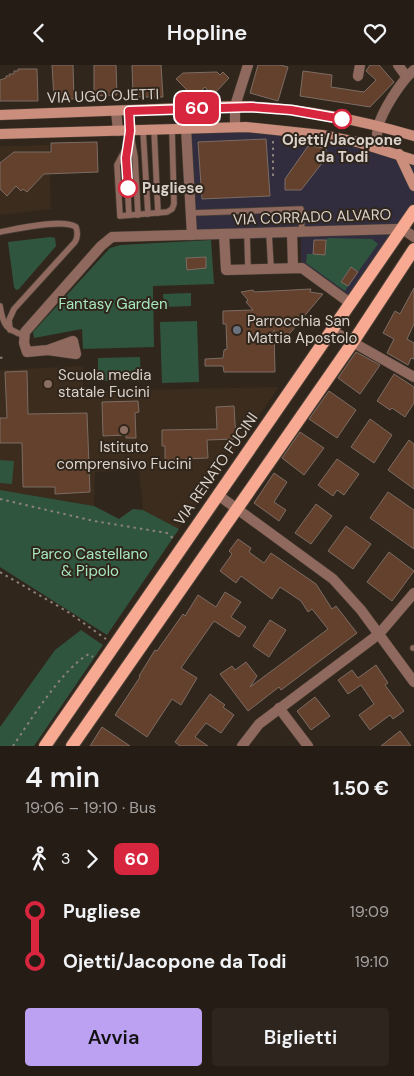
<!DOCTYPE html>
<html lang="it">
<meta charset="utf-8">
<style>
body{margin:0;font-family:"DM Sans",sans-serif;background:#2d251e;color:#f1f3f6;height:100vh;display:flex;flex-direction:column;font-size:19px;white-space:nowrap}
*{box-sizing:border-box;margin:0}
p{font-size:16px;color:#a3a1a0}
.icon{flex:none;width:28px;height:28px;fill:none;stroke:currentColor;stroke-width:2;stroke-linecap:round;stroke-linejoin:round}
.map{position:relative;height:681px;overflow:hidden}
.drawer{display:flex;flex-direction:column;background:#251c15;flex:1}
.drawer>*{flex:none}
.badge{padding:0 10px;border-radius:8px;font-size:18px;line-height:32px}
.map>.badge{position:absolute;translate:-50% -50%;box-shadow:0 0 0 2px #fff}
.legs{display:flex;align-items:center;gap:8px;height:55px;padding:0 25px;font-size:16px}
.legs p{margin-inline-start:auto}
.summary{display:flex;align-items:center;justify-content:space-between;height:85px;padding:0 25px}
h1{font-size:28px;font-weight:600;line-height:38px}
.button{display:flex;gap:10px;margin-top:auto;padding:10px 25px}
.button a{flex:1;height:58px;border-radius:5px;background:#bca0f2;color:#111;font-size:20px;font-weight:600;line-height:58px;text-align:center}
.button a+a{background:#2d251e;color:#f1f3f6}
ul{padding:0 25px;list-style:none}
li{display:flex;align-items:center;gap:18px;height:50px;font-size:19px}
li i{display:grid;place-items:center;width:8px;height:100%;margin:0 6px;background:currentColor}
li i::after{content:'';width:12px;height:12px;margin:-6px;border:4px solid;border-radius:50%;background:#251c15}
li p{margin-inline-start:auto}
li:first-child i{background:linear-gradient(#0000 50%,currentColor 0)}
li:last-child i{background:linear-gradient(currentColor 50%,#0000 0)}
header{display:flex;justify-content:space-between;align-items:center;height:65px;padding:0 25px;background:#251c15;font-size:22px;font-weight:600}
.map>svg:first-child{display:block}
.commercial{fill:#312d3e}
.built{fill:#3b2c1d}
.green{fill:#30553f}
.building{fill:#63412d;stroke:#7c6c64}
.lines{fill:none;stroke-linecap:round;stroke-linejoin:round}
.lane-casing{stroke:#4c4238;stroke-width:7}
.street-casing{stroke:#4c4238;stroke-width:11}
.secondary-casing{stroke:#4c4238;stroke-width:11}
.primary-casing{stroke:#4c4238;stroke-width:14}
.path{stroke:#8b827a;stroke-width:2;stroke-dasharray:2.5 4;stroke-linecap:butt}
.lane{stroke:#90695e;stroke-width:5.5}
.street{stroke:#90695e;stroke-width:10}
.secondary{stroke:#cb8d7c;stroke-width:10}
.primary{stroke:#f8a992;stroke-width:12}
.line-1-casing{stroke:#fff;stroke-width:11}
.line-1{stroke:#d7263d;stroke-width:8}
.stop-1-dot{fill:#fff;stroke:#d7263d;stroke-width:2.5}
.worship-dot{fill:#6b7280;stroke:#31261c;stroke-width:2}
.education-dot{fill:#8d6e63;stroke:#31261c;stroke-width:2}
.labels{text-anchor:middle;stroke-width:4;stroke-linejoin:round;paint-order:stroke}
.street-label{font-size:15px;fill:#dad3cc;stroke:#31261c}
.stop-label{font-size:15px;font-weight:bold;fill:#dad3cc;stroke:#31261c}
.park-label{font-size:15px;fill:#a6e7be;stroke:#31261c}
.poi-label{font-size:15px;fill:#dad3cc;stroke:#31261c;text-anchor:start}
</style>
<header><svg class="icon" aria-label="back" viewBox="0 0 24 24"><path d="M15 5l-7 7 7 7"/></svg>Hopline<svg class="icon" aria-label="heart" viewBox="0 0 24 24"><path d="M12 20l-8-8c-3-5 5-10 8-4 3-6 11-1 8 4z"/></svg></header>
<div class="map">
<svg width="414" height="681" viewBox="0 0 414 681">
<rect width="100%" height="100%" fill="#31261c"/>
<!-- commercial -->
<polygon class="commercial" points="232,64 318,74 396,91 414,101 414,138 349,234 301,200 301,173 194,175 190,65"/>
<!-- built -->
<g class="built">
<polygon points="49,80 51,144 0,150 0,81"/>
<polygon points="83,301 83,326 279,322 179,464 143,445 139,405 95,407 94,441 0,425 0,305"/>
</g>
<!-- green -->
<g class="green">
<polygon points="50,172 55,173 56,181 19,224 16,225 14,222 8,177"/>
<polygon points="328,173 372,174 378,179 358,207 351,202 341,216 348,221 345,226 306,198 307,189 325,189 326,175"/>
<polygon points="211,175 214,219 153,221 154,282 83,284 82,264 34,273 33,267 110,183 120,180"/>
<polygon points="191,228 191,241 164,242 163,229"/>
<polygon points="197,256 199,317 162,318 160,257"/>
<polygon points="140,292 141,315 98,316 98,293"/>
<polygon points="0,395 14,396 12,419 0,418"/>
<polygon points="0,425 94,441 119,454 133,444 143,445 179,464 107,570 0,502"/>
<polygon points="81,565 103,580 34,681 0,681 0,662 55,585"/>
</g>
<!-- building -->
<g class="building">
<polygon points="52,0 73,0 74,34 54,34"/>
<polygon points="94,0 116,0 117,30 94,31"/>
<polygon points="132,0 161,0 163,32 133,32"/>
<polygon points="258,0 280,0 288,2 278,36 250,28"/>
<polygon points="370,0 379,0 394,17 370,42 300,31 303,6 332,10 331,22 364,27 376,15 366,6"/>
<polygon points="18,4 37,4 38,36 0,36 0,15 6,13 6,11 10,11 9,9 14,9 14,6 18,6"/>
<polygon points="217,7 220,10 223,7 229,13 215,28 214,26 211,29 205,22 196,31 192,28 191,29 176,14 183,8"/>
<polygon points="266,74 270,131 202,134 198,77"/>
<polygon points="97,77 98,107 44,109 27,127 23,124 21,126 16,121 7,131 0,124 0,98 14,87 51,87 51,78"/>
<polygon points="308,81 326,83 326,93 301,125 285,125 285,114"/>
<polygon points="314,175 326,175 325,190 313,189"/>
<polygon points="206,192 206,203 187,205 186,193"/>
<polygon points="351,202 358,207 348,221 341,217"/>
<polygon points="414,223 414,259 407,274 414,278 414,294 411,293 408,300 387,288 394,274 383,268 395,246 400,249"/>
<polygon points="311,224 310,227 323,229 285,274 274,265 275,307 224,307 223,301 205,301 205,294 223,293 224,285 227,284 226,259 223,259 223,246 253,245 246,237 248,235 241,227 253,225 254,227"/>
<polygon points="356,287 380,300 360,329 338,313"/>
<polygon points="27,306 28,349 87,348 90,427 55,429 55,422 23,422 22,378 0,378 0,353 7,353 5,307"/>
<polygon points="394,309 414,322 414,338 405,352 392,343 390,345 377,336"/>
<polygon points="329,326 356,345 337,373 309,354"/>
<polygon points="138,336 139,347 135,348 136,373 126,373 126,370 103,371 102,337"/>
<polygon points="234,341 236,374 207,375 208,393 185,394 185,397 165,397 165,381 162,381 162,365 217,364 216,342"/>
<polygon points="370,354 392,370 374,398 351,382"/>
<polygon points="300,367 324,383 304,410 282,393"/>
<polygon points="409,375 414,379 414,424 388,405"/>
<polygon points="337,394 359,409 344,430 337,425 333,431 318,420"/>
<polygon points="274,408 287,417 274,437 286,445 279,456 254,438"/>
<polygon points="388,427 414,445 414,484 370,453"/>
<polygon points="316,439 332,451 311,479 295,468"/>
<polygon points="346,461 371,479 353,504 328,486"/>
<polygon points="238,474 251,483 249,487 264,498 271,488 316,519 332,544 336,541 357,568 281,625 279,622 248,646 220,609 232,601 235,605 246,597 257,611 250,622 328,564 312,544 308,547 301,536 280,522 272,534 241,511 236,518 220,506 232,489 229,486"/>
<polygon points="389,487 414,506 392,536 367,517"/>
<polygon points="225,527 241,537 231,552 246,562 239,572 214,556 181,603 197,613 181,640 172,634 147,672 115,650 140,612 139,611 155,585 157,586 183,549 185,551 198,530 216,542"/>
<polygon points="270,555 286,565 269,592 253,581"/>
<polygon points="376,600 388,618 385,620 404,646 393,654 390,650 370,665 359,650 374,639 361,620 348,629 338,615 352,605 358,613"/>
<polygon points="210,629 225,640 223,642 234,650 221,668 206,658 195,672 208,681 180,681 175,677"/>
<polygon points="315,632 330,651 311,665 297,646"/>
<polygon points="102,662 130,681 90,681"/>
<polygon points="400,666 411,681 381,681"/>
</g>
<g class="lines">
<!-- lane casing -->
<g class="lane-casing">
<g id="lane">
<polyline points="154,64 158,148"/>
<polyline points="143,65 148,149"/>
<polyline points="131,70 135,92 138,150"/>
<polyline points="127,81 117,100 120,151 167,147 172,144 174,139 172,64"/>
<polyline points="192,148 301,144 302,168"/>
<polyline points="129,150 126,93 130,66"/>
<path d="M0,167C16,164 63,153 76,162C78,168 78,172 75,177L14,244L9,255L10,265"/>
<polyline points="269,168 271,203"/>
<polyline points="247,169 248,204"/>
<path d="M0,241C3,261 6,264 25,271"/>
<polyline points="413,583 414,583"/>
</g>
</g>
<!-- street casing -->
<g class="street-casing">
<g id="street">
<polyline points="398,0 406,11"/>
<polyline points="358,11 360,0"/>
<polyline points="116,46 118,66"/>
<polyline points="129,46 130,66"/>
<polyline points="235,61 235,41 248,0"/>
<polyline points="186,63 192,170"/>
<path d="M376,82C376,76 377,69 378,62C382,46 401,16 414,5"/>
<polyline points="292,168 293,202"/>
<polyline points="224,169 226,205 302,203 350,238"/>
<polyline points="331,265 414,312"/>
<polyline points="48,285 73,276 76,289 48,285 27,287 24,278 25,267 101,181 112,172 397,164 407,167 414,172"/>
<polyline points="218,430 333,514 361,545 414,617"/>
<polyline points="279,643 308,681"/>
<polyline points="242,681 259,659 379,569 414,528"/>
</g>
</g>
<!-- secondary casing -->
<g class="secondary-casing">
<g id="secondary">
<path d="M0,50L235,41C295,42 357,54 414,71"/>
<polyline points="0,69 246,62 322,70 357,77 414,95"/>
<polyline points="399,89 414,121"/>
</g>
</g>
<!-- primary casing -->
<g class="primary-casing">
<g id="primary">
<polyline points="45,681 414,146"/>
<polyline points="72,681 353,277 414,184"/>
</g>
</g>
<!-- path -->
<g class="path">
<polyline points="273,76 273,111"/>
<polyline points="0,293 4,292"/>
<polyline points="0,434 94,456 167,468 175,475"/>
<polyline points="0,507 68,547 106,574"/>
<path d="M13,681C30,656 63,603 89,589L93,592"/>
</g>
<!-- lane -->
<use href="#lane" class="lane"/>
<!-- street -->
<use href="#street" class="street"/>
<!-- secondary -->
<use href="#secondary" class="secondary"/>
<!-- primary -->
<use href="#primary" class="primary"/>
</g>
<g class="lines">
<!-- line-1 casing -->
<g class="line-1-casing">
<polyline id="line-1" points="128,123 126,93 130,66 129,46 251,42 291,45 342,54"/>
</g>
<!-- line-1 -->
<use href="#line-1" class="line-1"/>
</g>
<!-- markers -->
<g class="stop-1-dot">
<circle cx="342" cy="54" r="9"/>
<circle cx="128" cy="123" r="9"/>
</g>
<circle class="worship-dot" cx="237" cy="265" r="5"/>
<g class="education-dot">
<circle cx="48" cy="319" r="5"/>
<circle cx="124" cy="365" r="5"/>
</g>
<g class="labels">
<!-- street labels -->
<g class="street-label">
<text transform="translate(103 31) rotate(-2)" y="5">VIA UGO OJETTI</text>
<text transform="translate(312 152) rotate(-2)" y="5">VIA CORRADO ALVARO</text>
<text transform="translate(216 404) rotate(-55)" y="5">VIA RENATO FUCINI</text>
</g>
<!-- stop labels -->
<g class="stop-label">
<text x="342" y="80">Ojetti/Jacopone<tspan x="342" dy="17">da Todi</tspan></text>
<text x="142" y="128" text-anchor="start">Pugliese</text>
</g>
<!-- park labels -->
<g class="park-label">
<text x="113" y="244">Fantasy Garden</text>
<text x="90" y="494">Parco Castellano<tspan x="90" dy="17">&amp; Pipolo</tspan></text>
</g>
<!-- poi labels -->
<g class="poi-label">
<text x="247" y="261">Parrocchia San<tspan x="247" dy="17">Mattia Apostolo</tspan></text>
<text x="58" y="315">Scuola media<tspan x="58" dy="17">statale Fucini</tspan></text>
<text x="124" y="387" text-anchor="middle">Istituto<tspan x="124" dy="17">comprensivo Fucini</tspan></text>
</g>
</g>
</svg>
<b class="badge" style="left:197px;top:43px;background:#d7263d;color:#fff">60</b>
</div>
<section class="drawer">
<div class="summary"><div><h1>4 min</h1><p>19:06 – 19:10 · Bus</p></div><b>1.50 €</b></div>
<div class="legs"><svg class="icon" aria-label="walk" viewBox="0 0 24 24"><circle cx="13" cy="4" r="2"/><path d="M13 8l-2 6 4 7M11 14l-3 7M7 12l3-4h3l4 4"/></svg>3<svg class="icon" aria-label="forward" viewBox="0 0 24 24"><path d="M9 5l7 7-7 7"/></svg><b class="badge" style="background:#d7263d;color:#fff">60</b></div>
<ul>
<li><i style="color:#d7263d"></i><b>Pugliese</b><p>19:09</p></li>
<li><i style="color:#d7263d"></i><b>Ojetti/Jacopone da Todi</b><p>19:10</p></li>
</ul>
<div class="button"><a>Avvia</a><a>Biglietti</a></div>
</section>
